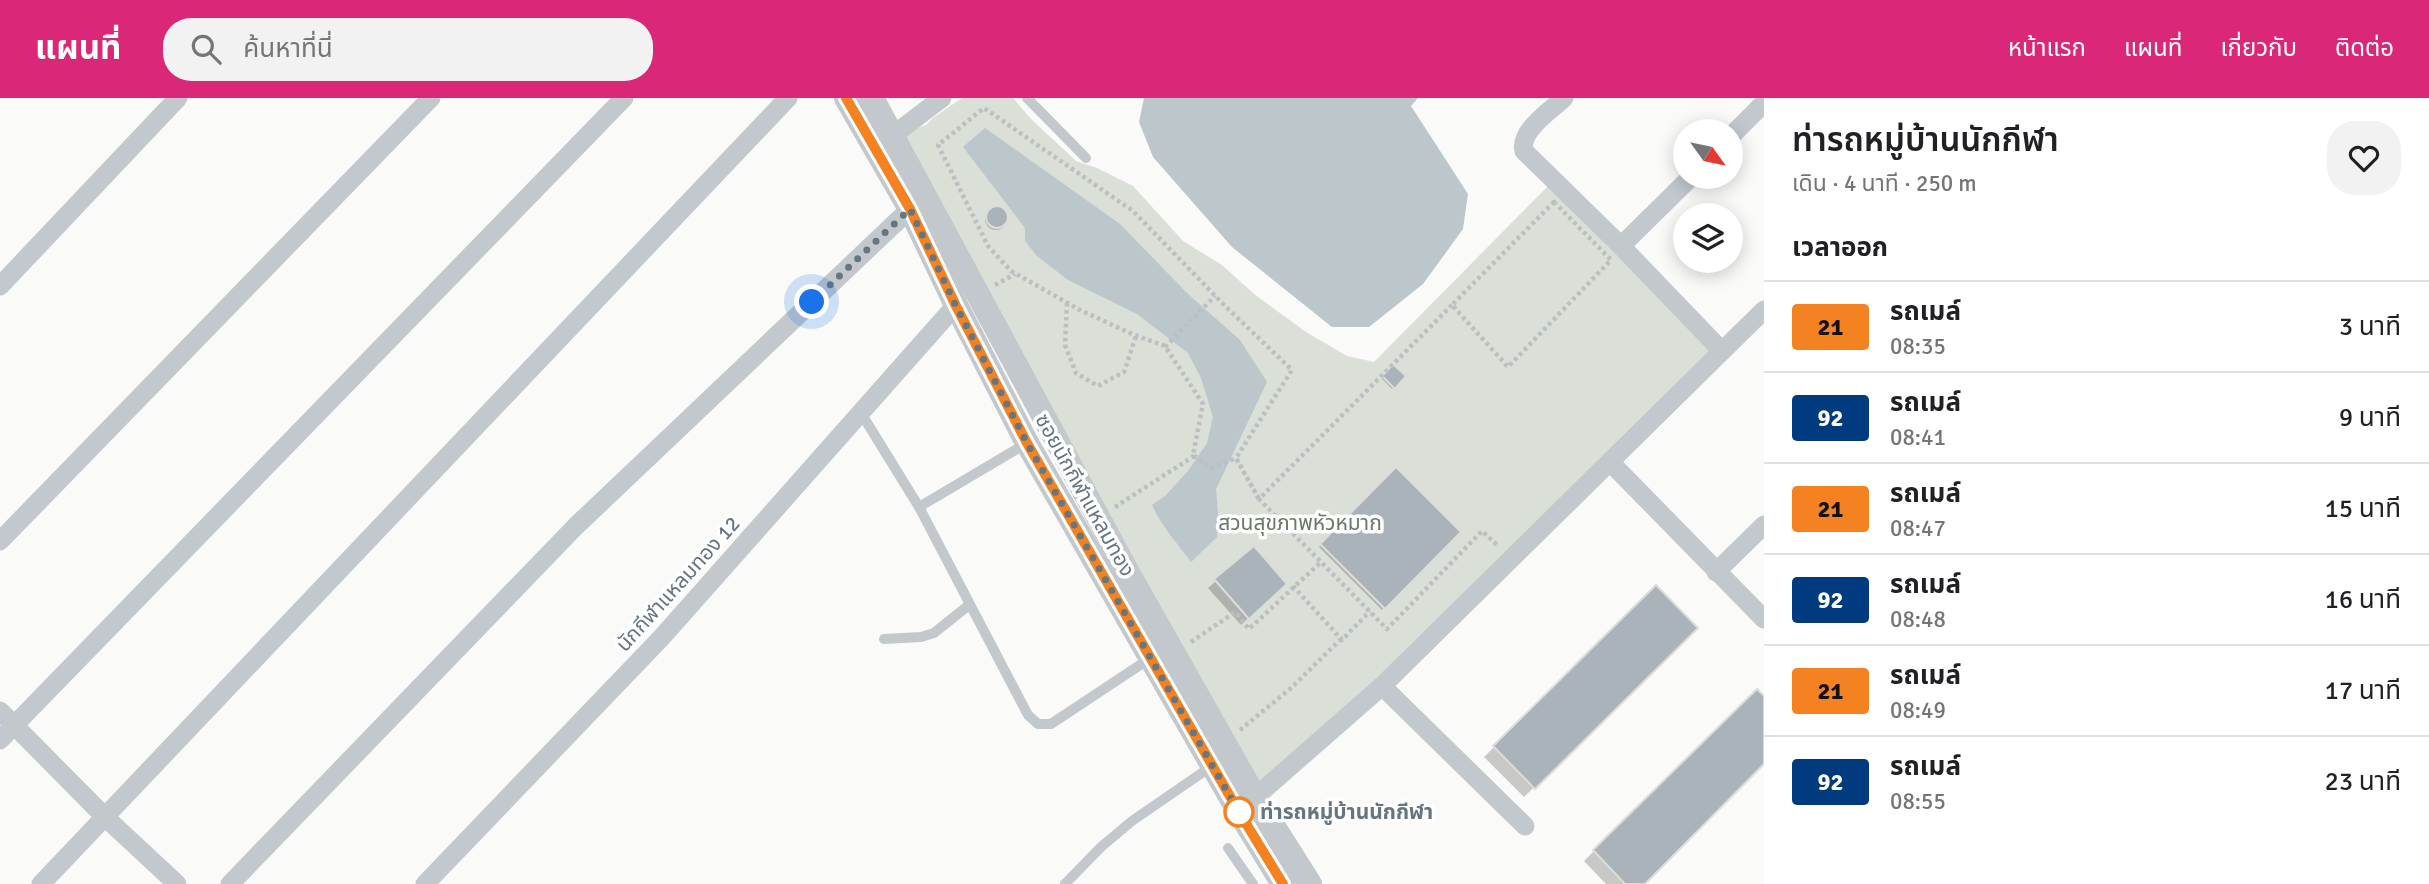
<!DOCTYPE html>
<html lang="th">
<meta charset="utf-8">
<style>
body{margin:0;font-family:Signika,"Noto Sans Thai",sans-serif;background:#f2f2f2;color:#202124;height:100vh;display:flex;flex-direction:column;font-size:26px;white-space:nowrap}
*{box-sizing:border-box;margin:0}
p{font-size:23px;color:#757577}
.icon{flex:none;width:38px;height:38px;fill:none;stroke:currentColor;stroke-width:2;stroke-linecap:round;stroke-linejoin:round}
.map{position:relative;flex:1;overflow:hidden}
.details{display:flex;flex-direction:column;background:#fff;width:665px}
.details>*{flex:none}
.badge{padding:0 14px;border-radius:5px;font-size:24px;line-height:46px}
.needle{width:46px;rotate:123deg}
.tools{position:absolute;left:1673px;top:21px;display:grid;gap:14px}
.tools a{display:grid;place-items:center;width:70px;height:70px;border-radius:50%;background:#fff;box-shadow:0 4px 18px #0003;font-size:35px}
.you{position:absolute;width:35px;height:35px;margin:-18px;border:5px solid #fff;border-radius:50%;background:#1a73e8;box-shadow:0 0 0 10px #1a73e833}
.map>.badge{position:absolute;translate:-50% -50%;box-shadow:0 0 0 4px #fff}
h2{padding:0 28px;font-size:26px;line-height:63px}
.round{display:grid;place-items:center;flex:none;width:74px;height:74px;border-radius:28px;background:#f2f2f2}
.headline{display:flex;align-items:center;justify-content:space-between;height:119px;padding:0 28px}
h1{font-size:33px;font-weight:600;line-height:52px}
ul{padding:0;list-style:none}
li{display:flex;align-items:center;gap:21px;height:91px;padding:0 28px;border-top:2px solid #e0e0e0}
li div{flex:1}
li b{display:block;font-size:26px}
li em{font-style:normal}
li .badge{min-width:77px;font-weight:700;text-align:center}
header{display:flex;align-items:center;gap:42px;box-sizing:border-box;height:98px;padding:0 35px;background:#db2777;color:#fff}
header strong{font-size:33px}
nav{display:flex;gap:38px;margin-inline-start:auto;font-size:24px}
.search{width:490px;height:63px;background:#f2f2f2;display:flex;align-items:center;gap:18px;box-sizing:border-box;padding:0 24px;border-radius:28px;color:#757577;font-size:26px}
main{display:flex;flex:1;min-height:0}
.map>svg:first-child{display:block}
.green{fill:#dadfd7}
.water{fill:#bbc7cb}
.shadow{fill:#0003}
.building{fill:#aab3b9;stroke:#dcdcda;stroke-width:2}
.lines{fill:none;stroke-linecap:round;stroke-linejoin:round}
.path{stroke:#bbbfc2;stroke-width:4.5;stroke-dasharray:3.5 3.5;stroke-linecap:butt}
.service{stroke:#c3c8cc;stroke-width:10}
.minor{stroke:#c3c8cc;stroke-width:19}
.tertiary{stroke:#c3c8cc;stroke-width:24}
.line-casing{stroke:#fff;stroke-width:16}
.line{stroke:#f58220;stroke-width:10}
.walk{stroke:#657683;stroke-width:7;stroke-dasharray:0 12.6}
.stop-dot{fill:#fff;stroke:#f58220;stroke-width:3.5}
.labels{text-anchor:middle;stroke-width:7;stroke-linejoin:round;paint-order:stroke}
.street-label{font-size:21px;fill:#657683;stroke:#fff}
.park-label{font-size:21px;fill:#687a64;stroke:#fff}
.stop-label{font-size:21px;font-weight:bold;fill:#657683;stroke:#fff;text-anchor:start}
</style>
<header>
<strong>แผนที่</strong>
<div class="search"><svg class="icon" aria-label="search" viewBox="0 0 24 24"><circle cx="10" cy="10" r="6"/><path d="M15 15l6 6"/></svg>ค้นหาที่นี่</div>
<nav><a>หน้าแรก</a><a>แผนที่</a><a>เกี่ยวกับ</a><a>ติดต่อ</a></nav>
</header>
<main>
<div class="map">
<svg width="1764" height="786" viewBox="0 0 1764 786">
<rect width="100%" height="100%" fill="#fafaf8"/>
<!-- green -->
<polygon class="green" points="962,0 1013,0 1031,21 1076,63 1097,70 1133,88 1183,143 1222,167 1254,196 1306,234 1347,258 1374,264 1554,82 1720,256 1255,699 892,38 926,27 933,20"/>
<!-- water -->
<g class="water">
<polygon points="1144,0 1418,0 1411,8 1468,96 1463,131 1423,186 1369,229 1332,229 1232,149 1153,59 1139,24"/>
<path d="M985,30L1120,126L1188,196L1240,242L1267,284L1216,391L1218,415L1217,439L1191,464C1177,445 1162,429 1152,407L1165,398L1188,373L1207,345L1213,319L1201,280L1188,255L1137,216L1068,182L1037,158L1025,143V130L963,49Z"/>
</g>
<!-- shadow -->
<g class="shadow">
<circle cx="996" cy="121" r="11"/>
<polygon points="1393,269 1404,279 1392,291 1382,281"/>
<polygon points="1396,372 1459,434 1382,512 1319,449"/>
<polygon points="1216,483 1284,485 1241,527 1208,490"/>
<polygon points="1656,490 1696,530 1524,699 1484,659"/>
<polygon points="1757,593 1764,600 1764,663 1642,786 1606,786 1584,763"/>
</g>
<!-- building -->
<g class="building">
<circle cx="997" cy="119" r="11"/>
<polygon points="1393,266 1406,278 1395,291 1382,278"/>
<polygon points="1396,369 1461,434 1385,511 1320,446"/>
<polygon points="1254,448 1287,486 1249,521 1214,481"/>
<polygon points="1656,487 1698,530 1535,691 1493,648"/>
<polygon points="1757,591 1764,598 1764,666 1645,786 1625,786 1593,752"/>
</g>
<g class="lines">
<!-- path -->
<g class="path">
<polygon points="1554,104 1611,162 1508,269 1452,207"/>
<polyline points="995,187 1015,176"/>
<polyline points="1067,205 1065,247 1076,275 1098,288 1124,274 1136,238"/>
<polyline points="1452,207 1259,401 1387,531 1482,433 1498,448"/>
<polyline points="1165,249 1215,198"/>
<polyline points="1259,401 1236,360 1292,272 1224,207 1133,113 984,10 938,47 988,148 1011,173 1080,212 1132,236 1165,248 1203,306 1193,357 1211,370 1236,360 1259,401"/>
<polyline points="1115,409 1194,358"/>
<polyline points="1293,488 1342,542 1370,513"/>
<polyline points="1191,544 1235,514 1249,531 1321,464"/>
<polyline points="1240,632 1290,591 1341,541"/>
</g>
<!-- service -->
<g class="service">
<polyline points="1027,0 1086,60"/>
<polyline points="861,315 919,409 1028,617 1038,626 1051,626 1149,561"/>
<polyline points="919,409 1027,345"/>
<polyline points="884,541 921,539 934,535 969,507"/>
<polyline points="1228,750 1253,786"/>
<polyline points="1065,786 1101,749 1132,723 1212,668"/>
</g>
<!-- minor -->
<g class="minor">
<path d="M1564,0C1550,13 1519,33 1524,53L1621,148L1722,253"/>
<polyline points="892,38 942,0"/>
<polyline points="1731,38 1764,5"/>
<polyline points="1621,148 1691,79"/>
<polyline points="0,188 178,0"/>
<polyline points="1611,365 1764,521"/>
<polyline points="0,443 431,0"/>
<polyline points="1716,474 1764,427"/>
<polyline points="1382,588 1525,728"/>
<polyline points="0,613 106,720 177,786"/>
<polyline points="0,642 624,0"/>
<polyline points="1245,708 1382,588 1764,212"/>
<polyline points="41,786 788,0"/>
<polyline points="230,786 576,428 910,111"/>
<polyline points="425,786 662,539 956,207"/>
</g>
<!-- tertiary -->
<g class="tertiary">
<polyline points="846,0 910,111 956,207 1027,345 1239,714 1283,786"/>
<polyline points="872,0 1127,473 1255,699 1310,786"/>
</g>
</g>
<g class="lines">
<!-- line casing -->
<g class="line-casing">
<polyline id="line" points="846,0 910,111 956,208 1027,345 1239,714 1283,786"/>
</g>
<!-- line -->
<use href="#line" class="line"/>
<!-- walk -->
<polyline class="walk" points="812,204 910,111 956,208 1027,345 1239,714"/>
</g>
<!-- markers -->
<circle class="stop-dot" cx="1239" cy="714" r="14"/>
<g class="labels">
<!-- street labels -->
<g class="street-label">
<text transform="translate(1085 397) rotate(61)" y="7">ซอยนักกีฬาแหลมทอง</text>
<text transform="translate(678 486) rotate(-48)" y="7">นักกีฬาแหลมทอง 12</text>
</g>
<!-- park labels -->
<g class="park-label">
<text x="1300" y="432">สวนสุขภาพหัวหมาก</text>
</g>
<!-- stop labels -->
<g class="stop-label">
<text x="1260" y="721">ท่ารถหมู่บ้านนักกีฬา</text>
</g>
</g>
</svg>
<div class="tools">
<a><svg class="needle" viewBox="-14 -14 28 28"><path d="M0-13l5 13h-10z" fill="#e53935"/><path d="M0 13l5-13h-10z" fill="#757577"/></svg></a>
<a><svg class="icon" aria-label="layers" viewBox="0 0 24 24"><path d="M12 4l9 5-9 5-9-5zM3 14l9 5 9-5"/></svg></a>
</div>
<div class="you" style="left:812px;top:204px"></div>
</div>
<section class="details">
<div class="headline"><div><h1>ท่ารถหมู่บ้านนักกีฬา</h1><p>เดิน · 4 นาที · 250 m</p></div><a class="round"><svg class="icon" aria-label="heart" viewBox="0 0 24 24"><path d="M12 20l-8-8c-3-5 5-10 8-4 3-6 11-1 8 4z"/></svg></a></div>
<h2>เวลาออก</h2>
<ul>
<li><span class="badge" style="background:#f58220;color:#111">21</span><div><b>รถเมล์</b><p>08:35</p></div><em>3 นาที</em></li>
<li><span class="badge" style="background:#003b80;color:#fff">92</span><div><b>รถเมล์</b><p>08:41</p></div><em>9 นาที</em></li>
<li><span class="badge" style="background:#f58220;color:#111">21</span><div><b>รถเมล์</b><p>08:47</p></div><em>15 นาที</em></li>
<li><span class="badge" style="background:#003b80;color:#fff">92</span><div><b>รถเมล์</b><p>08:48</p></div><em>16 นาที</em></li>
<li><span class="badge" style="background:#f58220;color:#111">21</span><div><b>รถเมล์</b><p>08:49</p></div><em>17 นาที</em></li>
<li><span class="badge" style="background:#003b80;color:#fff">92</span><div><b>รถเมล์</b><p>08:55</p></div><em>23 นาที</em></li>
</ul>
</section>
</main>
